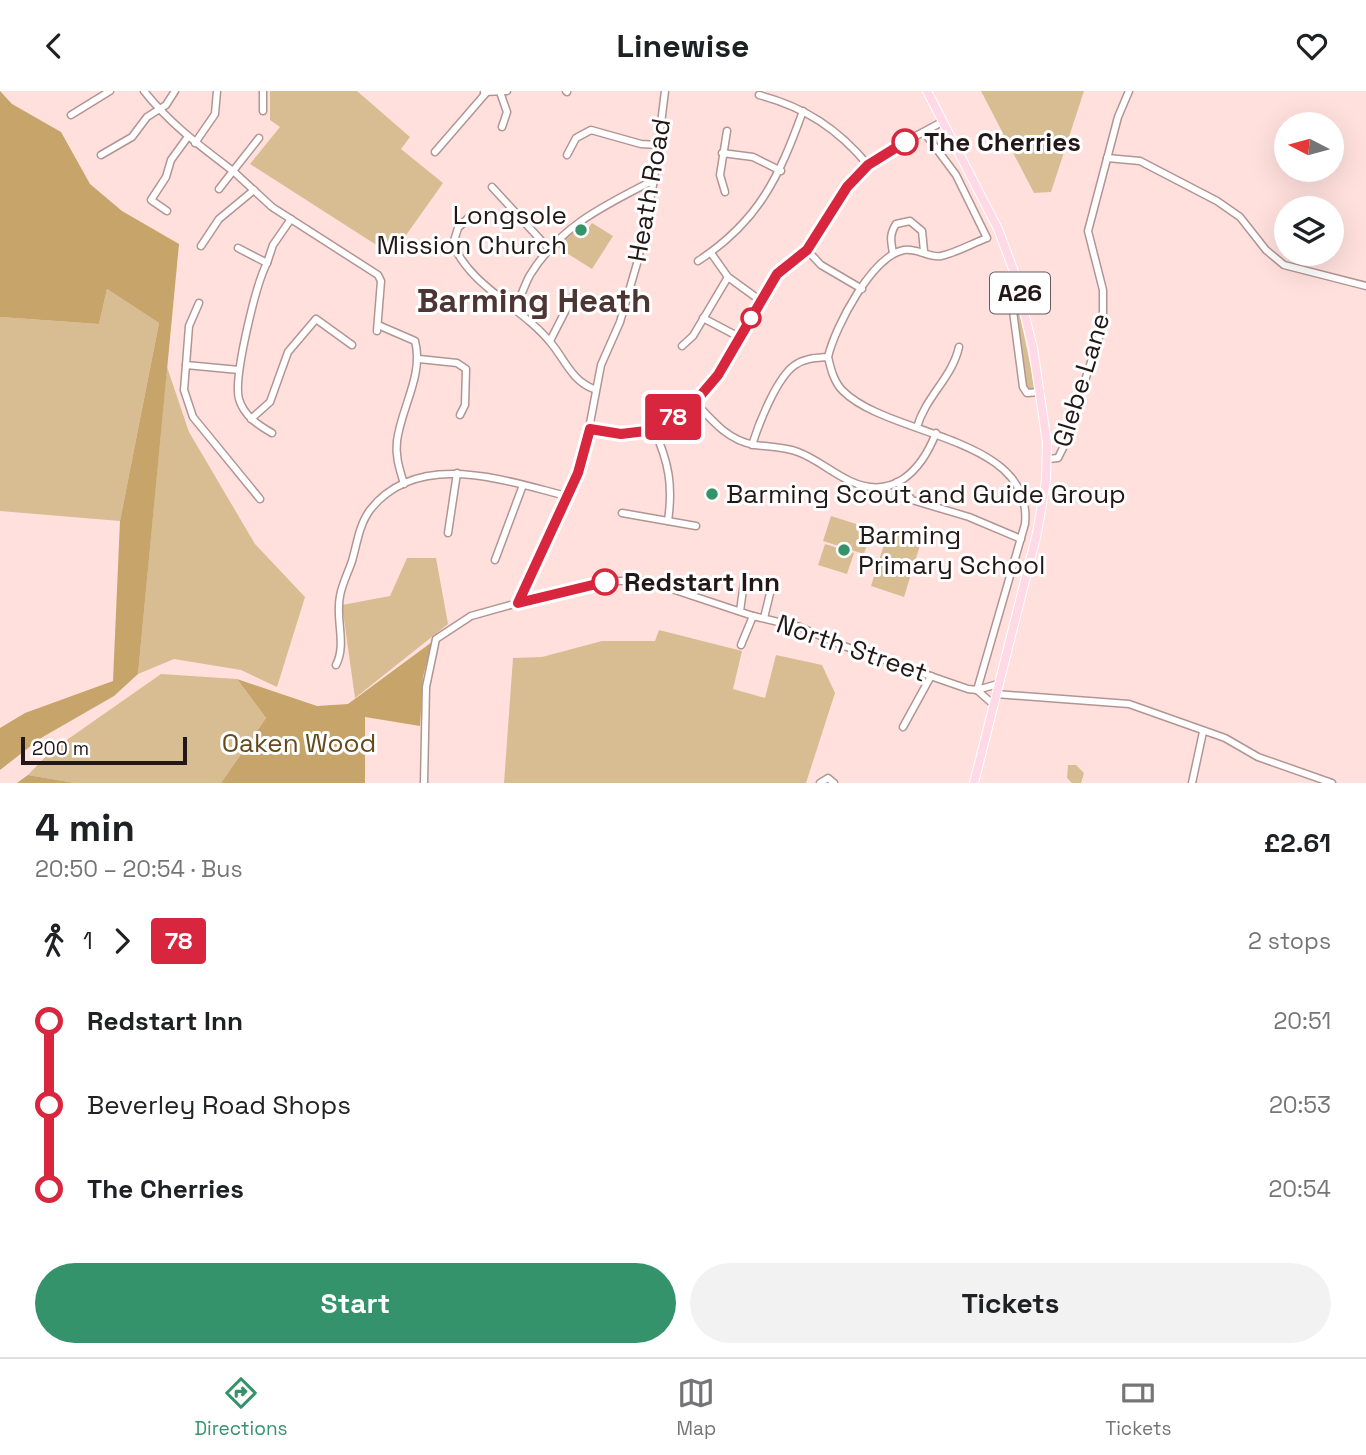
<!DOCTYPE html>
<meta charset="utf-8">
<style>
body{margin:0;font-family:"Space Grotesk",sans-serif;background:#f2f2f2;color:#202124;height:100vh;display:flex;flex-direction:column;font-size:26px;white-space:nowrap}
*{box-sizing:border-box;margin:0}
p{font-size:23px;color:#757577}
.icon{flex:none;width:38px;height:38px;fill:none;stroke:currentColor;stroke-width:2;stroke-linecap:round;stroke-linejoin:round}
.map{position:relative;height:692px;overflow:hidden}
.details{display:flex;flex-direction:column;background:#fff;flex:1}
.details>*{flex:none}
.badge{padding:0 14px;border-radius:5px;font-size:24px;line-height:46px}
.needle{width:46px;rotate:276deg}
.controls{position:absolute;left:1274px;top:21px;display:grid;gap:14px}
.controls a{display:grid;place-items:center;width:70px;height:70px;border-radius:50%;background:#fff;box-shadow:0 7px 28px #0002;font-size:35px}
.scale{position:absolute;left:21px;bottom:18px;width:166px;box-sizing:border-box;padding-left:7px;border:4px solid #231817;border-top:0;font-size:19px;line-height:24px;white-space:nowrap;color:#231817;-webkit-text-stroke:5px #fff;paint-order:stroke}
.map>.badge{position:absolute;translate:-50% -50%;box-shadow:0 0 0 4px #fff}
.legs{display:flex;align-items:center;gap:10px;height:77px;padding:0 35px;font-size:23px}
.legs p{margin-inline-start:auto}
.overview{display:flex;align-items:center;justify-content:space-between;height:119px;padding:0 35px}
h1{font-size:38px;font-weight:800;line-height:52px}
.action{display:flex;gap:14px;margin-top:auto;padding:14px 35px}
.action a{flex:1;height:80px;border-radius:42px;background:#35936c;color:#fff;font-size:28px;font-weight:800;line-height:80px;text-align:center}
.action a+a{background:#f2f2f2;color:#202124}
ul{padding:0 35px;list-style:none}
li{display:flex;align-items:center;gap:24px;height:84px;font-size:26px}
li i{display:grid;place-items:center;width:10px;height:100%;margin:0 9px;background:currentColor}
li i::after{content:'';width:18px;height:18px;margin:-9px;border:5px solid;border-radius:50%;background:#fff}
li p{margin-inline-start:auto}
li:first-child i{background:linear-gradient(#0000 50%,currentColor 0)}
li:last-child i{background:linear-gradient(currentColor 50%,#0000 0)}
header{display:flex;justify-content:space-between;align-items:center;height:91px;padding:0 35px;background:#fff;font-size:32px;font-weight:800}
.tab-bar{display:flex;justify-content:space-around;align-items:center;height:98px;border-top:2px solid #e0e0e0;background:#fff;font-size:19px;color:#757577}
.tab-bar a{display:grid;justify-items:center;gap:4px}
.tab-bar .selected{color:#35936c}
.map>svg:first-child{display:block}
.green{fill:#d8bd92}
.forest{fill:#c7a469}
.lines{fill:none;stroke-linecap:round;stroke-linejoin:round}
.minor-casing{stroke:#b29593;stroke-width:9}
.major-casing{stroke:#fff;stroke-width:10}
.minor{stroke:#fff;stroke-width:6}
.major{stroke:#ffdae6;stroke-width:8}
.line-1-casing{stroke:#fff;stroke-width:16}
.line-1{stroke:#d7263d;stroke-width:10}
.stop-1-dot{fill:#fff;stroke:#d7263d;stroke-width:3.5}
.poi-dot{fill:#35936c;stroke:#fff;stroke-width:2.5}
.labels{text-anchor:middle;stroke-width:6;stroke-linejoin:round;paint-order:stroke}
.shield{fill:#fff;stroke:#655d5d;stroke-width:2}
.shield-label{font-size:24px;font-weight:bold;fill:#231817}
.stop-label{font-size:26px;font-weight:bold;fill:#231817;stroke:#fff;text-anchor:start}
.street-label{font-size:26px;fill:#231817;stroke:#fff}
.poi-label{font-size:26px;fill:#231817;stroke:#fff;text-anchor:start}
.park-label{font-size:26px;fill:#644b1e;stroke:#fff}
.district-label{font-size:33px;font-weight:bold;fill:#4d3533;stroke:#fff}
</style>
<header><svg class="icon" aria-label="back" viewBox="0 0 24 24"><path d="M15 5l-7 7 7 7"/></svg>Linewise<svg class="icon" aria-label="heart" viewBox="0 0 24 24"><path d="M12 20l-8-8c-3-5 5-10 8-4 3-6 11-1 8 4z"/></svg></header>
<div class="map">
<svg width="1366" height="692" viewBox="0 0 1366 692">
<rect width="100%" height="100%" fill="#ffe0dd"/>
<!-- green -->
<g class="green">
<polygon points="270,0 357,0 410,46 401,58 443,92 392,164 250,73 280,36 270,29"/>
<polygon points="981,0 1084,0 1051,101 1034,102"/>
<polygon points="592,132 613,145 592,178 554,154 572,140 582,146"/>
<polygon points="107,198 159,232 120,430 0,420 0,226 99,233"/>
<polygon points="1016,220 1019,220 1035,297 1030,300 1025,297"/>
<polygon points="167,276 189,341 255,453 305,506 277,596 241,579 174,568 138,583"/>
<polygon points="831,425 872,438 864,463 823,450"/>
<polygon points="888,441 921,451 904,506 871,495"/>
<polygon points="825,453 854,462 847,483 818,474"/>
<polygon points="407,467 436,467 448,533 355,607 342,514 390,505"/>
<polygon points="659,539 742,560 733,598 765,607 776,564 822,574 835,602 806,692 504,692 513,567 542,566 602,550 655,550"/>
<polygon points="161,583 237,588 266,627 221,692 75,692 28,684 51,660"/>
<polygon points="1068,674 1076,674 1084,682 1081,692 1072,692 1067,687"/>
</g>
<!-- forest -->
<g class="forest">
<polygon points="0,0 12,13 61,41 90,93 122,120 179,153 138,583 114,605 41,647 0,679 0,637 25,622 113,590 120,430 159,232 107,198 99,233 0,226"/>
<polygon points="432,551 423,586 420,635 365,626 365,692 221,692 266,627 237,588 317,615 348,613"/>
<polygon points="28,684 75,692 17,692"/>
</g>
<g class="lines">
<!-- minor casing -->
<g class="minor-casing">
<g id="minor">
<path d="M144,0C170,33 200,55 233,80L259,47"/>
<polyline points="566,0 567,1"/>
<polyline points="484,1 507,0"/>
<polyline points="500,1 507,21 502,36"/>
<path d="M759,4C805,16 838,38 868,74"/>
<polyline points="263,20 263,0"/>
<polyline points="71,24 110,0"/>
<path d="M924,41L956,84L987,147C973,152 956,162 941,165C929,167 918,157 904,159C872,165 835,236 828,266C831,279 834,291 843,300C889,346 1034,345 1025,433L977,599"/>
<polyline points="195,52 215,23 217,0"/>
<polyline points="435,61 486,2"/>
<polyline points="722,62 753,66 781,80"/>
<polyline points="101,64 132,46 147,26 166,14 175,0"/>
<polyline points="567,64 576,47 591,39 641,53 658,54"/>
<polyline points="1107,67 1140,70 1217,110 1240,126 1266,159 1284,174 1366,195"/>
<polyline points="492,96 549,158"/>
<polyline points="219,98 233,80 272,116 378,184 381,190 377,240"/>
<polyline points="725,101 720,84 727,40"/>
<polyline points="167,120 151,109 166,86 171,69 187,47"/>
<path d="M469,126L458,137L453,153C471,196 522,216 551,252C565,269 572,290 594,298"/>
<polyline points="201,155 219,128 254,99"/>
<polyline points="238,157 267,172 273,154 291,128"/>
<polyline points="807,159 821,174 862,198"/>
<polyline points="711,162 728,186 761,210"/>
<path d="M893,162C891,150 889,144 896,133L910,130L922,140L924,160"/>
<path d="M698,170C759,130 779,86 803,20"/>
<path d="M267,172C256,193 233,287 239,308C244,325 258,334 272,342"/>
<polyline points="199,212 189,235 186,274 239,279"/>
<polyline points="1023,215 1013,220 1023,296 1027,302 1040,301"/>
<path d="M515,219C520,208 524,195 530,184C560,135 605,114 654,89"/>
<polyline points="703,227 741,247"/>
<path d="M378,234L415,250C424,284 401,317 397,350C395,366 400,379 404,393"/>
<polyline points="550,250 574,203"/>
<polyline points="682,255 693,245 728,186"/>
<polyline points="419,268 457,272 466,278 465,314 460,324"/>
<polyline points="186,274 184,299 193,326 260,408"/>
<path d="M695,311C712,330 729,350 755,354C770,356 784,356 798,361C817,368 832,382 850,390C893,410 921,380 936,342"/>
<polyline points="251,328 270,311 288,261 316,228 352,254"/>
<path d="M917,336C926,305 952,287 959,256"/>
<polyline points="590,338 637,343 654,339 695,311 718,284 777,183 807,159 847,96 868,74 886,61 942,31"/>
<path d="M654,339C669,371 673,395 668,430"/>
<path d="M752,354C759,332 777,286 795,274C805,267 817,267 828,266"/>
<polyline points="1048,368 1058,367 1063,357 1103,234 1103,199 1088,140 1118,26 1129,0"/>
<polyline points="897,391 912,409 969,426 1021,448"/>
<polyline points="622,422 696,435"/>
<polyline points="448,442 457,382"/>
<polyline points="495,469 523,394"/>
<polyline points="760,491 772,494 764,527"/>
<polyline points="518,512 584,364 601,274 620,231 638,169 654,89 665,0"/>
<polyline points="740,520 745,484"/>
<polyline points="741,554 753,525"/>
<path d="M336,574C347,553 335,528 340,505C342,493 348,482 352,470C357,453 359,434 370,419C418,358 506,390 567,405"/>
<polyline points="977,599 994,614"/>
<polyline points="996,603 1129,613 1225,647 1258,666 1332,692"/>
<polyline points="903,636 931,585"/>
<polyline points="424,692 426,596 436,548 471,525 543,505 610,490 648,490 753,525 800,536 841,554 968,598 977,599 998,593"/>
<polyline points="820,692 828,687 834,692"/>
<polyline points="1192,692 1203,641"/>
</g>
</g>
<!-- major casing -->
<g class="major-casing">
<polyline id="major" points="927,0 998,138 1013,178 1033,257 1047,352 1046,389 1037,442 974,692"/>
</g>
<!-- minor -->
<use href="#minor" class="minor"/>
<!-- major -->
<use href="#major" class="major"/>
</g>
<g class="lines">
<!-- line-1 casing -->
<g class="line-1-casing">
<polyline id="line-1" points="605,491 518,512 578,382 590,338 621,343 654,339 695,311 718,284 777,183 807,159 847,96 868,74 905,51"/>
</g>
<!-- line-1 -->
<use href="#line-1" class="line-1"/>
</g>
<!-- markers -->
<g class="stop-1-dot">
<circle cx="905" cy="51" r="12"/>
<circle cx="751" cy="227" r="9"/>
<circle cx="605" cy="491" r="12"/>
</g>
<g class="poi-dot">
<circle cx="581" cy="139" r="7"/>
<circle cx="712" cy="403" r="7"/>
<circle cx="844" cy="459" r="7"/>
</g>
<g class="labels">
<!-- shield labels -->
<rect class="shield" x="990" y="181.5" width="60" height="41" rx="5"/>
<g class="shield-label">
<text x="1020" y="210">A26</text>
</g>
<!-- stop labels -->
<g class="stop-label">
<text x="924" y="60">The Cherries</text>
<text x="624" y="500">Redstart Inn</text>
</g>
<!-- street labels -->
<g class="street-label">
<text transform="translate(649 99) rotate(-80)" y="9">Heath Road</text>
<text transform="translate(1081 289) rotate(-73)" y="9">Glebe Lane</text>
<text transform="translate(852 557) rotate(19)" y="9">North Street</text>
</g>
<!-- poi labels -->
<g class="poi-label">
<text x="567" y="133" text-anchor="end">Longsole<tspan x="567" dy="30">Mission Church</tspan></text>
<text x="726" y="412">Barming Scout and Guide Group</text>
<text x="858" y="453">Barming<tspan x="858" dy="30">Primary School</tspan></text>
</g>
<!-- park labels -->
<g class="park-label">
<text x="299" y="661">Oaken Wood</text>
</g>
<!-- district labels -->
<g class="district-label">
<text x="534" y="221">Barming Heath</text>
</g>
</g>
</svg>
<div class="controls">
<a><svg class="needle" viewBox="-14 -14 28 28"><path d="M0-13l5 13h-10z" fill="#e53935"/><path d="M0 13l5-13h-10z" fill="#757577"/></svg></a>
<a><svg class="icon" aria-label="layers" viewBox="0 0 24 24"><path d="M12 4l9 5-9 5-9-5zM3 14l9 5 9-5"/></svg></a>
</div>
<div class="scale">200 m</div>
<b class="badge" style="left:673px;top:326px;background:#d7263d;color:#fff">78</b>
</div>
<section class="details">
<div class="overview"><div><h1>4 min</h1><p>20:50 – 20:54 · Bus</p></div><b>£2.61</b></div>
<div class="legs"><svg class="icon" aria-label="walk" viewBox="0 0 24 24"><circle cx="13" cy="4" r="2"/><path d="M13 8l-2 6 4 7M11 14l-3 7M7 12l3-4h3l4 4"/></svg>1<svg class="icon" aria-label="forward" viewBox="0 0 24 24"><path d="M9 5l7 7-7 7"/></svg><b class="badge" style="background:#d7263d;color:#fff">78</b><p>2 stops</p></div>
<ul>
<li><i style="color:#d7263d"></i><b>Redstart Inn</b><p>20:51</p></li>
<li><i style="color:#d7263d"></i><span>Beverley Road Shops</span><p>20:53</p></li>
<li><i style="color:#d7263d"></i><b>The Cherries</b><p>20:54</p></li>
</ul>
<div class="action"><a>Start</a><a>Tickets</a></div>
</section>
<nav class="tab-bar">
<a class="selected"><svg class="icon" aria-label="directions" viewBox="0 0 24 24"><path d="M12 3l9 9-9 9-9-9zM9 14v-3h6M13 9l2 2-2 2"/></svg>Directions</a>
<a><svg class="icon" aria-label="map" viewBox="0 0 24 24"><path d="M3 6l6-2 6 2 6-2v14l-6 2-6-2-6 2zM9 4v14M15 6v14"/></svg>Map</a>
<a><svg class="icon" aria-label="tickets" viewBox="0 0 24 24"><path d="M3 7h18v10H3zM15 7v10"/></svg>Tickets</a>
</nav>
